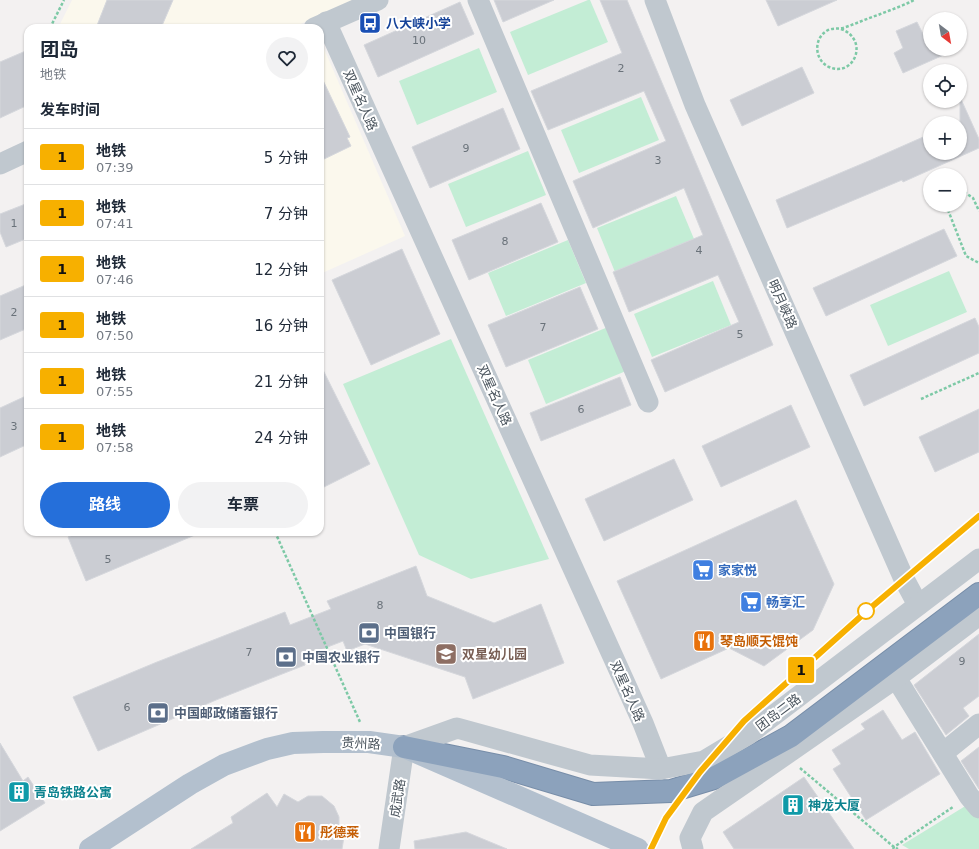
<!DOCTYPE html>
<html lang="zh">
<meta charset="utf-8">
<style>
body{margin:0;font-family:"DejaVu Sans","Noto Sans SC",sans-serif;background:#f2f2f3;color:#1f2937;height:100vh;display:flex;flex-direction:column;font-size:15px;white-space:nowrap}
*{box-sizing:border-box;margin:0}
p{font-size:13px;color:#747a83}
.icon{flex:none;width:22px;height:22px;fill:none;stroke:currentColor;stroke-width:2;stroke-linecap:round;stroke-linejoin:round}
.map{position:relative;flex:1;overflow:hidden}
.details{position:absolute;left:24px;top:24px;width:300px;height:512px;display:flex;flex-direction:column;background:#fff;border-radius:12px;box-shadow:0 1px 3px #0004}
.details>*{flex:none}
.badge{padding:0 8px;border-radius:3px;font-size:14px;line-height:26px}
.needle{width:26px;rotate:149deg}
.tools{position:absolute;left:923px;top:12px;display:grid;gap:8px}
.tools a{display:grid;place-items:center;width:44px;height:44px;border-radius:50%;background:#fff;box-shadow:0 1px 3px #0004;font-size:20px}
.map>.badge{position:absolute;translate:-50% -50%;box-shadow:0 0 0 2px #fff}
h2{padding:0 16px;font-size:15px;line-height:36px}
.round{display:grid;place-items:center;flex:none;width:42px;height:42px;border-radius:21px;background:#f2f2f3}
.overview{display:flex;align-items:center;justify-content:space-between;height:68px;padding:0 16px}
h1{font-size:19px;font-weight:700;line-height:30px}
.action{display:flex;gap:8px;margin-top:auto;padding:8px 16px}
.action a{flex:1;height:46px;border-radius:24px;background:#256fda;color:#fff;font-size:16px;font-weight:700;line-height:46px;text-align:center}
.action a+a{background:#f2f2f3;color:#1f2937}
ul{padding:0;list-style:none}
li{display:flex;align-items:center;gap:12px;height:56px;padding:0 16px;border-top:1px solid #e0e1e3}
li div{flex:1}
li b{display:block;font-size:15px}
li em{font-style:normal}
li .badge{min-width:44px;font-weight:700;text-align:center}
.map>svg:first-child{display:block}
.commercial{fill:#fbf8ed}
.green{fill:#c3edd5}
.building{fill:#cbcdd3;stroke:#d5d7dc}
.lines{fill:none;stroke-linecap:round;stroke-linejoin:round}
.highway-casing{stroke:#778da8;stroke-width:24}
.path{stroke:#7dc9a6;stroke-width:2.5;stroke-dasharray:3 2;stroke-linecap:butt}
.minor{stroke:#c0c8cf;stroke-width:21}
.major{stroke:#b3c0ce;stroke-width:22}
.highway{stroke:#8ca2bc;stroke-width:22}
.line-casing{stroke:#fff;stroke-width:9}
.line{stroke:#f7b000;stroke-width:6}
.stop-dot{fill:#fff;stroke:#f7b000;stroke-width:2}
.labels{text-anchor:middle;stroke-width:4;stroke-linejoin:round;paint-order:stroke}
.number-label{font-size:11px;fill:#6a727a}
.transit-label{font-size:13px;font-weight:bold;fill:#164399;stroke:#fff;text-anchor:start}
.street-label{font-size:13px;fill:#4a545d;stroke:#fff}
.shop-label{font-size:13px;font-weight:bold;fill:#366cbe;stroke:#fff;text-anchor:start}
.service-label{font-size:13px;font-weight:bold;fill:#4e5e75;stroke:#fff;text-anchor:start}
.food-label{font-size:13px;font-weight:bold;fill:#c56008;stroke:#fff;text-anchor:start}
.education-label{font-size:13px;font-weight:bold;fill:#785e54;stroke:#fff;text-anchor:start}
.culture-label{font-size:13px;font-weight:bold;fill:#0d838f;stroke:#fff;text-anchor:start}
</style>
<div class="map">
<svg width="979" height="849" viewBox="0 0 979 849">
<rect width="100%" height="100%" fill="#f3f1f1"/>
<!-- commercial -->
<g class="commercial">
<polygon points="72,0 356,0 291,28 58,28"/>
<polygon points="322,44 405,236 320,274 320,45"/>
</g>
<!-- green -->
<g class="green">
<polygon points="588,0 590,0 608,42 528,75 510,32"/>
<polygon points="479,48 497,92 417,125 399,81"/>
<polygon points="641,97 659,140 579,173 561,130"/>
<polygon points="528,151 546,195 466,227 448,184"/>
<polygon points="676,196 694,239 615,272 597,228"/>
<polygon points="568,240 586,283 506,316 488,273"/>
<polygon points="949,271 967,312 888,346 870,305"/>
<polygon points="713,281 731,325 652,357 634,314"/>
<polygon points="608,327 626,371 546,404 528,360"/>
<polygon points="451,339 549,559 471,579 419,555 343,384"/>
<polygon points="967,805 979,819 979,849 909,849 902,845"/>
</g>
<!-- building -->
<g class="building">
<polygon points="107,0 173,0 161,28 96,28"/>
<polygon points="494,0 554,0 503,22"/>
<polygon points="600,0 627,0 773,345 665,392 651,360 739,322 718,275 629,312 613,272 703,235 684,188 593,228 573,181 666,141 644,91 548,130 531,91 622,53"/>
<polygon points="766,0 837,0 778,26"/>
<polygon points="460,2 474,34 378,77 364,45"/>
<polygon points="917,22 924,36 930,33 930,49 957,49 903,73 894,53 903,48 896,31"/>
<polygon points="28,50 28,105 0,118 0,62"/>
<polygon points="802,67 814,93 742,126 730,100"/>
<polygon points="320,74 350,137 347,138 351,146 320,161"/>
<polygon points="960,97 979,139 979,148 903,182 902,180 787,228 776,200 871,160 930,134 930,153 960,153"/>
<polygon points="503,108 520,149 430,188 412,147"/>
<polygon points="28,203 28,238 6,247 0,232 0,214"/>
<polygon points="541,203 558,242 469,280 452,240"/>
<polygon points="944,229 957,256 826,316 813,288"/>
<polygon points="402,249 440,334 371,365 332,280"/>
<polygon points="28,284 28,328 0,340 0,296"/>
<polygon points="580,287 598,329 506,367 488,325"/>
<polygon points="975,318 979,327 979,353 864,406 850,375"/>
<polygon points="320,364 370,464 320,489"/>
<polygon points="620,377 631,405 541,441 530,413"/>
<polygon points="28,395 28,444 0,457 0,408"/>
<polygon points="791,405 810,447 721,487 702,446"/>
<polygon points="979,409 979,452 935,472 919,437"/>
<polygon points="674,459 693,500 604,541 585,499"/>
<polygon points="796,500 834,584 813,630 764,666 729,648 661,679 617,581"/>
<polygon points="80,532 202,532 86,581 68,537"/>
<polygon points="416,566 427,596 494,623 541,604 564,663 473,699 465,677 365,644 347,651 343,641 302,657 305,665 216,700 98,751 73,697 157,662 285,612 290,625 331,609 327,601"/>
<polygon points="979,634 979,696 963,708 969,716 946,735 914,685"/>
<polygon points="883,710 902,740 915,732 940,774 866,820 833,769 841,764 832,750 865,729 861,724"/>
<polygon points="0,743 23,781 28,777 45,803 0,831"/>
<polygon points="979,747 979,789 961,761"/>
<polygon points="804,777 854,849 734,849 723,832"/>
<polygon points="267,793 277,807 284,794 298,802 308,796 322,796 334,806 339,817 339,828 345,831 342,849 191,849 233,823 231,817"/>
<polygon points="466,832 507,849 415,849 414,841"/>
</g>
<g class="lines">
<!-- highway casing -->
<g class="highway-casing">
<polyline id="highway" points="404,747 503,767 593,794 671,791 714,778 791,736 979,594"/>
</g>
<!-- path -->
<g class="path">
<polyline points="50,28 64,0"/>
<path d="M841,29C870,40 854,78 829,67C814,60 813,38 828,30C833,28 838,29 843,28C855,24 866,19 878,15C890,10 903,6 914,0"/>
<polyline points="960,189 973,198 979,211"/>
<polyline points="949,205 948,210 966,256 979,263"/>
<polyline points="921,399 979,373"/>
<polyline points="275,532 360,722"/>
<polyline points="800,768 894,847 898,849"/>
<polyline points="893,849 894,847 953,807"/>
</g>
<!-- minor -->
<g class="minor">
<polyline points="478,0 648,402"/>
<polyline points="655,0 695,105 904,579 918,605"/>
<polyline points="326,22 643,723 661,769"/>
<polyline points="314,28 378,0"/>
<polyline points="0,164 28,151"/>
<polyline points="896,678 969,796 979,808"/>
<polyline points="943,753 979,724"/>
<polyline points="389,849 404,747 457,728 590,765 661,769 704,761 749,734 979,559"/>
<polyline points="693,849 690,838 703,812 896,678 979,615"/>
</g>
<!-- major -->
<polyline class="major" points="90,849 190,784 224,765 267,749 293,743 323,742 369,742 404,747 638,849"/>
<!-- highway -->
<use href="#highway" class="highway"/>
</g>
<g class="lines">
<!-- line casing -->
<g class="line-casing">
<polyline id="line" points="651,849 666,818 700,772 744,721 868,610 979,516"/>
</g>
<!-- line -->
<use href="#line" class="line"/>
</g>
<!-- icons -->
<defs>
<g id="bus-square" transform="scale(1.15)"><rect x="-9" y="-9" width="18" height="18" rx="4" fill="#1a4fb4" stroke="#fff"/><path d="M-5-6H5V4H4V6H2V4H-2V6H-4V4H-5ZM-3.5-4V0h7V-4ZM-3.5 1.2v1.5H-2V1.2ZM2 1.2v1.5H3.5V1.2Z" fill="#fff"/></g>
<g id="supermarket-square" transform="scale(1.15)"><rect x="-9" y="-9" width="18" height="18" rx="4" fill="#3f7fe0" stroke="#fff"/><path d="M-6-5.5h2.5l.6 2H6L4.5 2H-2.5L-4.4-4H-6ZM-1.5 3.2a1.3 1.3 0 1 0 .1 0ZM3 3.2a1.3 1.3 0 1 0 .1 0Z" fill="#fff"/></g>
<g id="bank-square" transform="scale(1.15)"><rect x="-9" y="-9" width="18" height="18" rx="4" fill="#5c6f8a" stroke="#fff"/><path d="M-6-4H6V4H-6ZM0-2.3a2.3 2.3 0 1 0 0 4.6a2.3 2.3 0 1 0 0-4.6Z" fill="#fff"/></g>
<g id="restaurant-square" transform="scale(1.15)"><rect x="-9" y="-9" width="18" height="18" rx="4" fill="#e8710a" stroke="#fff"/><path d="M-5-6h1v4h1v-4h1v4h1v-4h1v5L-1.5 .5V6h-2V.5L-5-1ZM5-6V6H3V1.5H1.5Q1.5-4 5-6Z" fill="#fff"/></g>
<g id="school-square" transform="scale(1.15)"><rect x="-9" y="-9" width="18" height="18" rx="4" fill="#8d6e63" stroke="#fff"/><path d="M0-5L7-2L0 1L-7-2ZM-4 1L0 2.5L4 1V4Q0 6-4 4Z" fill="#fff"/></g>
<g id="building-square" transform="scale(1.15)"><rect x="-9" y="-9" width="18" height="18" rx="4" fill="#0f9aa8" stroke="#fff"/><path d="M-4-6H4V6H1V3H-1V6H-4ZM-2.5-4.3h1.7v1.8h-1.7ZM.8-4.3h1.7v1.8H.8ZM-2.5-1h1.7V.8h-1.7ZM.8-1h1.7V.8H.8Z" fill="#fff"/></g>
</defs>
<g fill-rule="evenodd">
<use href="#bus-square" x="370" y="23"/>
<use href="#supermarket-square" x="703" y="570"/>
<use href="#supermarket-square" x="751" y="602"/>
<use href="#bank-square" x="369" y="633"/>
<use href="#restaurant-square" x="704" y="641"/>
<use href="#school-square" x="446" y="654"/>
<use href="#bank-square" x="286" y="657"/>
<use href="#bank-square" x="158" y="713"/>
<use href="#building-square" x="19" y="792"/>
<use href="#building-square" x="793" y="805"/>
<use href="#restaurant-square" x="305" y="832"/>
</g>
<!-- markers -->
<circle class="stop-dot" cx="866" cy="611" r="8"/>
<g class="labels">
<!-- number labels -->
<g class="number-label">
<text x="419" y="44">10</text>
<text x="621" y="72">2</text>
<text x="466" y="152">9</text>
<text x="658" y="164">3</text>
<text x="14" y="227">1</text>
<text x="505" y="245">8</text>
<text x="699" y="254">4</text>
<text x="14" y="316">2</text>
<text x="543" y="331">7</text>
<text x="740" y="338">5</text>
<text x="581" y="413">6</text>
<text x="14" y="430">3</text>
<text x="108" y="563">5</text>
<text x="380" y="609">8</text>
<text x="249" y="656">7</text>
<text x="962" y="665">9</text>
<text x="127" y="711">6</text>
</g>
<!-- transit labels -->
<g class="transit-label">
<text x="386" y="28">八大峡小学</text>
</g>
<!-- street labels -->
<g class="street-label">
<text transform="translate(361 100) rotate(66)" y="5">双星名人路</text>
<text transform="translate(783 304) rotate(66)" y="5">明月峡路</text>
<text transform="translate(495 395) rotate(66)" y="5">双星名人路</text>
<text transform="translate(628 691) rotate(66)" y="5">双星名人路</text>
<text transform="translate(778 712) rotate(-37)" y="5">团岛二路</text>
<text transform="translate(361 743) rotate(3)" y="5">贵州路</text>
<text transform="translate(397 798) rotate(-81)" y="5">成武路</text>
</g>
<!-- shop labels -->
<g class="shop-label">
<text x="718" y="575">家家悦</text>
<text x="766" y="607">畅享汇</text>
</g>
<!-- service labels -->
<g class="service-label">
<text x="384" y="638">中国银行</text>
<text x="302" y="662">中国农业银行</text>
<text x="174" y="718">中国邮政储蓄银行</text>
</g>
<!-- food labels -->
<g class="food-label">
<text x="720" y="646">琴岛顺天馄饨</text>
<text x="320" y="837">彤德莱</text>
</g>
<!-- education labels -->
<g class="education-label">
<text x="462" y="659">双星幼儿园</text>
</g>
<!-- culture labels -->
<g class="culture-label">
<text x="34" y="797">青岛铁路公寓</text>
<text x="808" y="810">神龙大厦</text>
</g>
</g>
</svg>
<div class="tools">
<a><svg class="needle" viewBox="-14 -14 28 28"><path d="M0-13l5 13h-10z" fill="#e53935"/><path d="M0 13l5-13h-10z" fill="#747a83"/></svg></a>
<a><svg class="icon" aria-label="locate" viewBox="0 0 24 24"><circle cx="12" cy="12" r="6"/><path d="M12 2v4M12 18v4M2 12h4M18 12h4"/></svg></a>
<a>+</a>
<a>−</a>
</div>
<b class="badge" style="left:801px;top:670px;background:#f7b000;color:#111">1</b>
<section class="details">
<div class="overview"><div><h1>团岛</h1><p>地铁</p></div><a class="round"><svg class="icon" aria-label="heart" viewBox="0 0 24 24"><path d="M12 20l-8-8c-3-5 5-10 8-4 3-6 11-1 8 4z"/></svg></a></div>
<h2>发车时间</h2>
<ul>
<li><span class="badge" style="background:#f7b000;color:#111">1</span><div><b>地铁</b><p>07:39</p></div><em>5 分钟</em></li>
<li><span class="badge" style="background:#f7b000;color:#111">1</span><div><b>地铁</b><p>07:41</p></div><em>7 分钟</em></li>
<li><span class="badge" style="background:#f7b000;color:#111">1</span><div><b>地铁</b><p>07:46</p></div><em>12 分钟</em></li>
<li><span class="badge" style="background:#f7b000;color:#111">1</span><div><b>地铁</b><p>07:50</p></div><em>16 分钟</em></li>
<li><span class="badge" style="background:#f7b000;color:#111">1</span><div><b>地铁</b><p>07:55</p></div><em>21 分钟</em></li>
<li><span class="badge" style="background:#f7b000;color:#111">1</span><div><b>地铁</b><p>07:58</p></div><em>24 分钟</em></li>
</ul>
<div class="action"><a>路线</a><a>车票</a></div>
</section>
</div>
